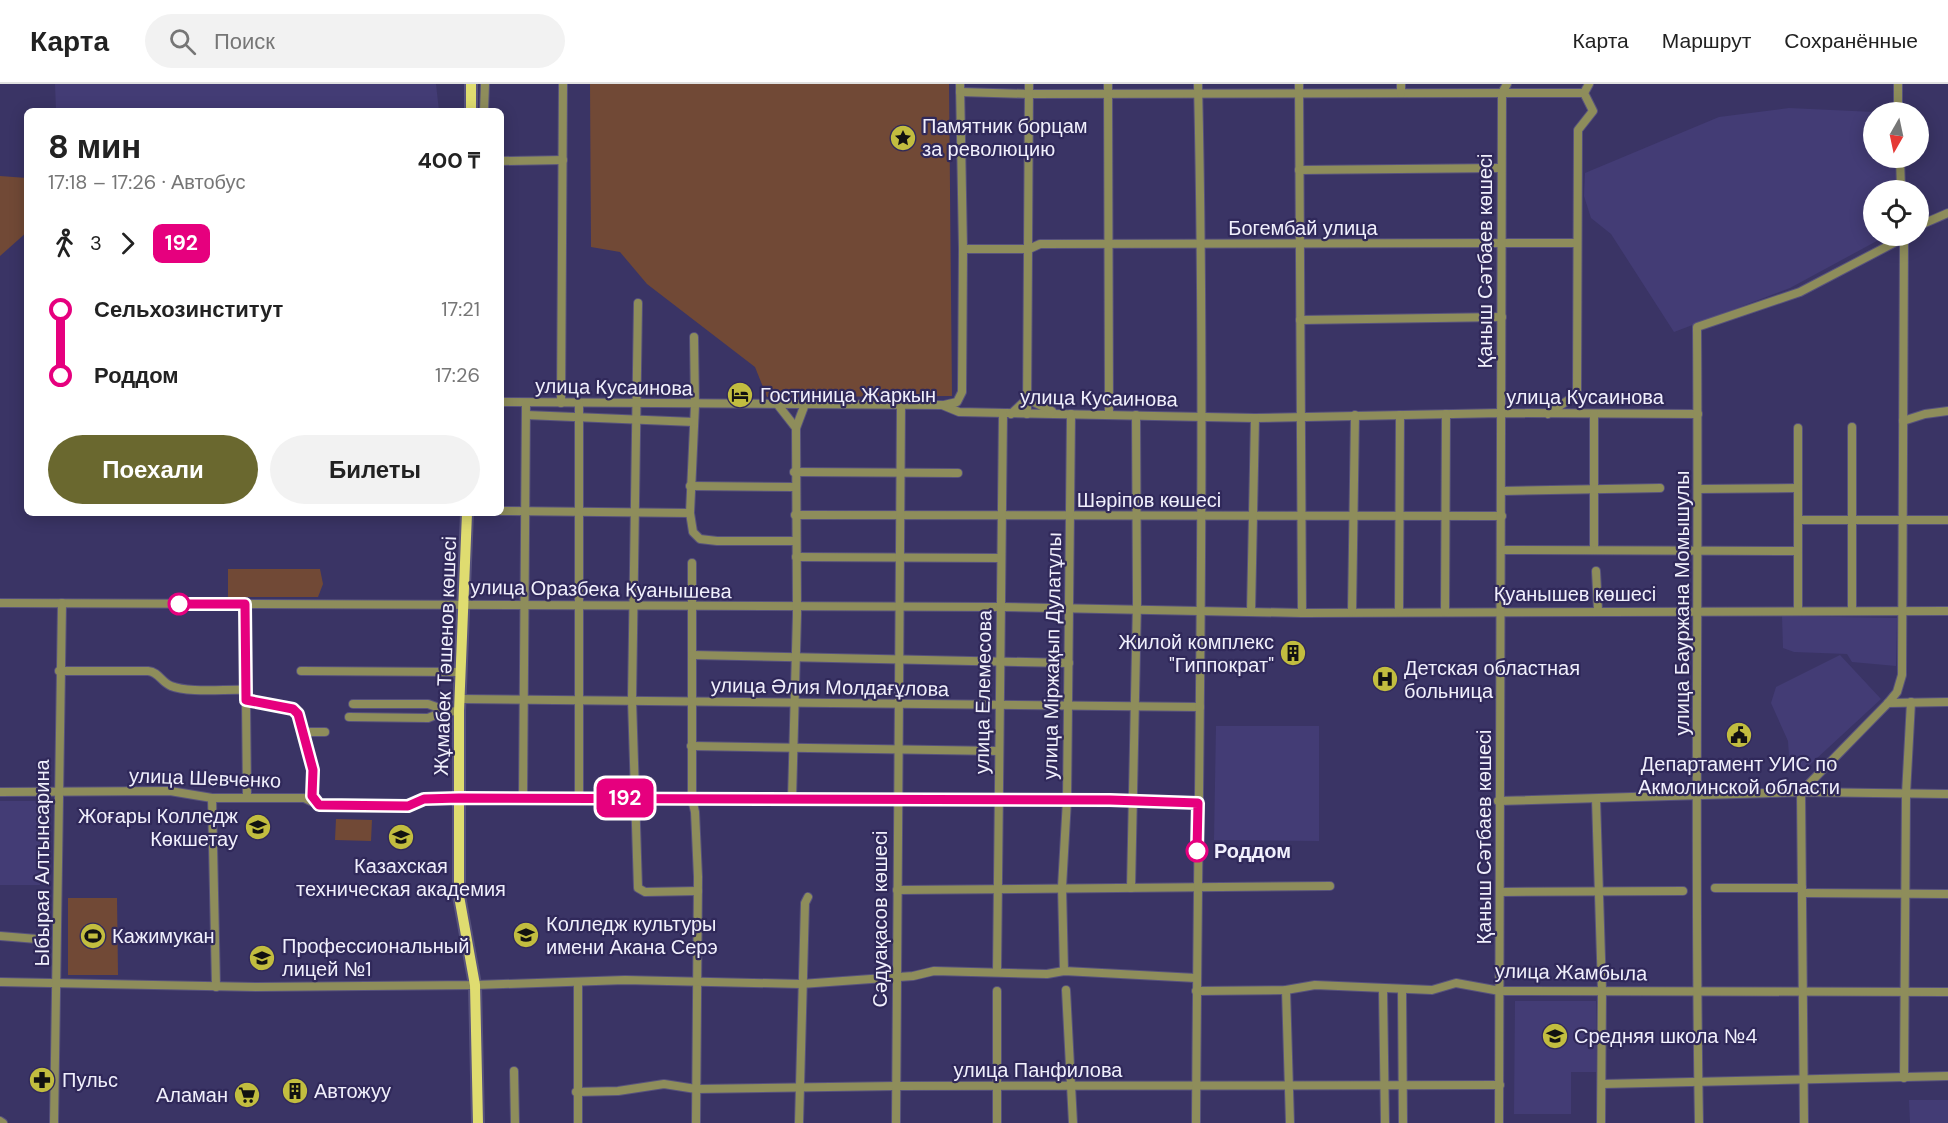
<!DOCTYPE html>
<html lang="ru">
<meta charset="utf-8">
<style>
body{margin:0;font-family:"DM Sans",sans-serif;background:#f2f2f2;color:#222;height:100vh;display:flex;flex-direction:column;font-size:22px;white-space:nowrap}
*{box-sizing:border-box;margin:0}
p{font-size:20px;color:#767676}
.icon{flex:none;width:33px;height:33px;fill:none;stroke:currentColor;stroke-width:2;stroke-linecap:round;stroke-linejoin:round}
.map{position:relative;flex:1;overflow:hidden}
.details{position:absolute;left:24px;top:24px;width:480px;height:408px;display:flex;flex-direction:column;background:#fff;border-radius:9px;box-shadow:0 3px 15px #0003}
.details>*{flex:none}
.badge{padding:0 12px;border-radius:9px;font-size:21px;line-height:39px}
.needle{width:39px;rotate:189deg}
.tools{position:absolute;left:1863px;top:18px;display:grid;gap:12px}
.tools a{display:grid;place-items:center;width:66px;height:66px;border-radius:50%;background:#fff;box-shadow:0 3px 15px #0003;font-size:30px}
.map>.badge{position:absolute;translate:-50% -50%;box-shadow:0 0 0 3px #fff}
.legs{display:flex;align-items:center;gap:9px;height:66px;padding:0 24px;font-size:20px}
.legs p{margin-inline-start:auto}
.head{display:flex;align-items:center;justify-content:space-between;height:102px;padding:0 24px}
h1{font-size:33px;font-weight:700;line-height:45px}
.primary-button{display:flex;gap:12px;margin-top:auto;padding:12px 24px}
.primary-button a{flex:1;height:69px;border-radius:36px;background:#6a682f;color:#fff;font-size:24px;font-weight:700;line-height:69px;text-align:center}
.primary-button a+a{background:#f2f2f2;color:#222}
ul{padding:0 24px;list-style:none}
li{display:flex;align-items:center;gap:21px;height:66px;font-size:22px}
li i{display:grid;place-items:center;width:9px;height:100%;margin:0 8px;background:currentColor}
li i::after{content:'';width:15px;height:15px;margin:-8px;border:4px solid;border-radius:50%;background:#fff}
li p{margin-inline-start:auto}
li:first-child i{background:linear-gradient(#0000 50%,currentColor 0)}
li:last-child i{background:linear-gradient(currentColor 50%,#0000 0)}
header{display:flex;align-items:center;gap:36px;box-sizing:border-box;height:84px;padding:0 30px;background:#fff;border-bottom:2px solid #e0e0e0}
header strong{font-size:28px}
nav{display:flex;gap:33px;margin-inline-start:auto;font-size:21px}
.search{width:420px;height:54px;background:#f2f2f2;display:flex;align-items:center;gap:15px;box-sizing:border-box;padding:0 21px;border-radius:33px;color:#767676;font-size:22px}
.map>svg:first-child{display:block}
.built{fill:#433c75}
.green{fill:#714936}
.lines{fill:none;stroke-linecap:round;stroke-linejoin:round}
.minor-casing{stroke:#57527d;stroke-width:10}
.major-casing{stroke:#57527d;stroke-width:14}
.minor{stroke:#8e8d5b;stroke-width:8}
.major{stroke:#dfdc70;stroke-width:10}
.line-1-casing{stroke:#fff;stroke-width:14}
.line-1{stroke:#e6007e;stroke-width:9}
.stop-1-dot{fill:#fff;stroke:#e6007e;stroke-width:3}
.labels{text-anchor:middle;stroke-width:4.5;stroke-linejoin:round;paint-order:stroke}
.poi-label{font-size:20px;fill:#f0effc;stroke:#30295a;text-anchor:start}
.street-label{font-size:20px;fill:#f0effc;stroke:#30295a}
.stop-label{font-size:20px;font-weight:bold;fill:#f0effc;stroke:#30295a;text-anchor:start}
</style>
<header>
<strong>Карта</strong>
<div class="search"><svg class="icon" aria-label="search" viewBox="0 0 24 24"><circle cx="10" cy="10" r="6"/><path d="M15 15l6 6"/></svg>Поиск</div>
<nav><a>Карта</a><a>Маршрут</a><a>Сохранённые</a></nav>
</header>
<div class="map">
<svg width="1948" height="1039" viewBox="0 0 1948 1039">
<rect width="100%" height="100%" fill="#3a3465"/>
<!-- built -->
<g class="built">
<polygon points="55,0 436,0 439,27 56,27"/>
<polygon points="1789,24 1874,28 1874,74 1895,74 1897,106 1874,106 1874,152 1886,152 1790,204 1674,248 1611,150 1591,134 1584,112 1585,89 1719,33"/>
<polygon points="1782,532 1897,534 1896,582 1852,578 1847,570 1794,568 1783,564"/>
<polygon points="1840,571 1881,615 1802,688 1790,687 1788,657 1771,619 1776,603"/>
<polygon points="1216,642 1319,642 1319,757 1214,756"/>
<rect x="0" y="717" width="40" height="84"/>
<polygon points="1515,917 1596,917 1596,988 1571,988 1571,1030 1514,1030"/>
<polygon points="1909,1016 1948,1016 1948,1039 1910,1039"/>
</g>
<!-- green -->
<g class="green">
<polygon points="590,0 949,0 952,312 767,313 755,283 647,200 620,168 591,163"/>
<polygon points="0,92 27,94 27,148 0,172"/>
<polygon points="228,485 320,485 323,500 318,513 228,513"/>
<polygon points="336,735 372,736 371,757 335,756"/>
<polygon points="68,814 117,814 118,891 68,891"/>
</g>
<g class="lines">
<!-- minor casing -->
<g class="minor-casing">
<g id="minor">
<polyline points="1108,0 1109,331"/>
<polyline points="1299,0 1302,529"/>
<polyline points="960,8 1029,10 1584,9"/>
<polyline points="1401,9 1401,0"/>
<polyline points="484,27 485,0"/>
<polyline points="1898,28 1898,0"/>
<polyline points="1900,74 1901,106"/>
<polyline points="501,77 563,76"/>
<polyline points="1299,86 1500,84"/>
<polyline points="1918,142 1948,129"/>
<polyline points="963,165 1029,165 1040,160 1577,159"/>
<polyline points="638,219 632,616 638,804 645,808 698,807"/>
<polyline points="1300,236 1502,233"/>
<polyline points="694,253 695,321 690,429 693,448 700,455 717,457 795,457"/>
<polyline points="501,318 942,321 959,328 1255,334 1501,329 1698,330"/>
<polyline points="561,319 563,0"/>
<polyline points="778,321 796,344"/>
<polyline points="944,321 957,318 962,308 963,165 960,0"/>
<polyline points="1011,330 1027,315 1052,327"/>
<polyline points="1027,330 1029,0"/>
<polyline points="1548,330 1577,310 1578,46 1593,27 1584,9 1589,0"/>
<polyline points="1594,330 1594,465"/>
<polyline points="526,331 694,338"/>
<polyline points="1903,337 1925,330 1948,327"/>
<polyline points="1852,343 1852,526"/>
<polyline points="1798,344 1798,526"/>
<polyline points="794,388 958,389"/>
<polyline points="690,402 794,403"/>
<polyline points="1698,405 1798,404"/>
<polyline points="1502,407 1660,404"/>
<polyline points="501,427 690,429"/>
<polyline points="795,431 1502,432"/>
<polyline points="1798,436 1948,436"/>
<polyline points="1502,466 1798,467"/>
<polyline points="796,473 1001,474"/>
<polyline points="692,479 692,715 695,728 698,793 696,1039"/>
<polyline points="1596,487 1598,526"/>
<polyline points="0,519 1001,523 1302,529 1948,527"/>
<polyline points="245,520 247,713"/>
<polyline points="1399,527 1400,331"/>
<polyline points="1251,528 1255,334"/>
<polyline points="1352,528 1355,331"/>
<polyline points="1445,528 1446,330"/>
<polyline points="692,571 1069,579"/>
<path d="M59,587H148C159,588 161,598 171,602C188,609 226,605 246,606"/>
<polyline points="301,587 460,588"/>
<polyline points="460,615 1200,623"/>
<polyline points="246,616 293,625 298,630 313,686 312,713 315,718"/>
<polyline points="1888,619 1948,618"/>
<polyline points="353,620 428,620 448,627"/>
<polyline points="349,633 428,634 443,628 459,627"/>
<polyline points="304,648 325,648"/>
<polyline points="691,662 998,667"/>
<polyline points="0,708 170,707 212,714 304,714 319,721 408,722 429,715 459,714 1198,719"/>
<polyline points="212,714 216,903"/>
<polyline points="523,714 526,319"/>
<polyline points="579,714 579,319"/>
<polyline points="792,715 797,530 796,344 805,320"/>
<polyline points="1596,715 1602,906 1601,1039"/>
<polyline points="1498,717 1801,708 1948,710"/>
<polyline points="1131,804 1137,518 1136,331"/>
<polyline points="1715,804 1802,804"/>
<polyline points="897,806 1330,802"/>
<polyline points="1500,808 1683,807"/>
<polyline points="1802,809 1948,810"/>
<polyline points="0,852 37,855"/>
<polyline points="1064,887 1062,803 1067,716 1071,330"/>
<polyline points="997,888 1003,329"/>
<polyline points="0,898 256,903 475,901 625,896 801,900 913,892 934,887 1047,890 1064,887 1196,894"/>
<polyline points="1066,906 1073,1039"/>
<polyline points="1286,906 1290,1039"/>
<polyline points="1383,906 1385,1039"/>
<polyline points="997,907 997,1039"/>
<polyline points="1196,907 1286,906 1315,901 1432,906 1456,899 1500,907 1948,908"/>
<polyline points="1402,907 1403,1039"/>
<polyline points="514,987 515,1039"/>
<polyline points="1904,994 1906,710 1911,618"/>
<polyline points="1602,1000 1948,992"/>
<polyline points="576,1008 618,1007 664,1000 696,1005 896,1002 1500,1001"/>
<polyline points="0,1037 3,1039"/>
<polyline points="54,1039 62,519"/>
<polyline points="578,1039 578,898"/>
<polyline points="799,1039 805,819 808,813"/>
<polyline points="896,1039 901,321"/>
<path d="M1196,1039C1198,693 1206,346 1198,0"/>
<polyline points="1499,1039 1502,9 1507,0"/>
<path d="M1699,1039C1694,774 1699,508 1697,243L1800,208L1907,152"/>
<polyline points="1804,1039 1801,708 1888,619 1897,608 1902,591 1904,152"/>
</g>
</g>
<!-- major casing -->
<g class="major-casing">
<g id="major">
<polyline points="471,27 471,0"/>
<polyline points="467,429 459,627 459,812 475,901 478,1039"/>
</g>
</g>
<!-- minor -->
<use href="#minor" class="minor"/>
<!-- major -->
<use href="#major" class="major"/>
</g>
<g class="lines">
<!-- line-1 casing -->
<g class="line-1-casing">
<polyline id="line-1" points="179,520 245,520 246,616 293,625 298,630 313,686 312,712 319,721 408,722 424,715 459,714 1110,716 1198,719 1197,767"/>
</g>
<!-- line-1 -->
<use href="#line-1" class="line-1"/>
</g>
<!-- icons -->
<defs>
<g id="sight-disc" transform="scale(1.35)"><circle r="9.5" fill="#c2bd3f" stroke="#30295a"/><path d="M0-6L1.8-2.2L6-1.7L2.9 1.2L3.7 5.4L0 3.3L-3.7 5.4L-2.9 1.2L-6-1.7L-1.8-2.2Z" fill="#111"/></g>
<g id="hotel-disc" transform="scale(1.35)"><circle r="9.5" fill="#c2bd3f" stroke="#30295a"/><path d="M-6-4.5h1.5V1H6V5H4.5V3h-9V5H-6ZM-4 0a1.8 1.8 0 1 1 3.6 0ZM.5 0V-2.5h3Q6-2.5 6 0Z" fill="#111"/></g>
<g id="building-disc" transform="scale(1.35)"><circle r="9.5" fill="#c2bd3f" stroke="#30295a"/><path d="M-4-6H4V6H1V3H-1V6H-4ZM-2.5-4.3h1.7v1.8h-1.7ZM.8-4.3h1.7v1.8H.8ZM-2.5-1h1.7V.8h-1.7ZM.8-1h1.7V.8H.8Z" fill="#111"/></g>
<g id="hospital-disc" transform="scale(1.35)"><circle r="9.5" fill="#c2bd3f" stroke="#30295a"/><path d="M-5-5h3v3.5h4V-5h3V5h-3V1.5h-4V5h-3Z" fill="#111"/></g>
<g id="civic-disc" transform="scale(1.35)"><circle r="9.5" fill="#c2bd3f" stroke="#30295a"/><path d="M-.6-6.5H3V-4.5H.6V-3L4-1V1h2V6H-6V1h2V-1L-.6-3ZM-1.2 2.5V6h2.4V2.5Z" fill="#111"/></g>
<g id="university-disc" transform="scale(1.35)"><circle r="9.5" fill="#c2bd3f" stroke="#30295a"/><path d="M0-5L7-2L0 1L-7-2ZM-4 1L0 2.5L4 1V4Q0 6-4 4Z" fill="#111"/></g>
<g id="stadium-disc" transform="scale(1.35)"><circle r="9.5" fill="#c2bd3f" stroke="#30295a"/><path d="M0-5a6.5 5 0 1 0 0 10a6.5 5 0 1 0 0-10ZM-3.5-1.8h7v3.6h-7Z" fill="#111"/></g>
<g id="school-disc" transform="scale(1.35)"><circle r="9.5" fill="#c2bd3f" stroke="#30295a"/><path d="M0-5L7-2L0 1L-7-2ZM-4 1L0 2.5L4 1V4Q0 6-4 4Z" fill="#111"/></g>
<g id="pharmacy-disc" transform="scale(1.35)"><circle r="9.5" fill="#c2bd3f" stroke="#30295a"/><path d="M-2-6h4v4h4v4h-4v4h-4v-4h-4v-4h4Z" fill="#111"/></g>
<g id="supermarket-disc" transform="scale(1.35)"><circle r="9.5" fill="#c2bd3f" stroke="#30295a"/><path d="M-6-5.5h2.5l.6 2H6L4.5 2H-2.5L-4.4-4H-6ZM-1.5 3.2a1.3 1.3 0 1 0 .1 0ZM3 3.2a1.3 1.3 0 1 0 .1 0Z" fill="#111"/></g>
</defs>
<g fill-rule="evenodd">
<use href="#sight-disc" x="903" y="54"/>
<use href="#hotel-disc" x="740" y="311"/>
<use href="#building-disc" x="1293" y="569"/>
<use href="#hospital-disc" x="1385" y="595"/>
<use href="#civic-disc" x="1739" y="651"/>
<use href="#university-disc" x="258" y="743"/>
<use href="#university-disc" x="401" y="753"/>
<use href="#university-disc" x="526" y="851"/>
<use href="#stadium-disc" x="93" y="852"/>
<use href="#university-disc" x="262" y="874"/>
<use href="#school-disc" x="1555" y="952"/>
<use href="#pharmacy-disc" x="42" y="996"/>
<use href="#building-disc" x="295" y="1007"/>
<use href="#supermarket-disc" x="247" y="1011"/>
</g>
<!-- markers -->
<g class="stop-1-dot">
<circle cx="179" cy="520" r="10"/>
<circle cx="1197" cy="767" r="10"/>
</g>
<g class="labels">
<!-- poi labels -->
<g class="poi-label">
<text x="922" y="49">Памятник борцам<tspan x="922" dy="23">за революцию</tspan></text>
<text x="760" y="318">Гостиница Жаркын</text>
<text x="1274" y="565" text-anchor="end">Жилой комплекс<tspan x="1274" dy="23">"Гиппократ"</tspan></text>
<text x="1404" y="591">Детская областная<tspan x="1404" dy="23">больница</tspan></text>
<text x="1739" y="687" text-anchor="middle">Департамент УИС по<tspan x="1739" dy="23">Акмолинской области</tspan></text>
<text x="238" y="739" text-anchor="end">Жоғары Колледж<tspan x="238" dy="23">Көкшетау</tspan></text>
<text x="401" y="789" text-anchor="middle">Казахская<tspan x="401" dy="23">техническая академия</tspan></text>
<text x="546" y="847">Колледж культуры<tspan x="546" dy="23">имени Акана Серэ</tspan></text>
<text x="112" y="859">Кажимукан</text>
<text x="282" y="869">Профессиональный<tspan x="282" dy="23">лицей №1</tspan></text>
<text x="1574" y="959">Средняя школа №4</text>
<text x="62" y="1003">Пульс</text>
<text x="314" y="1014">Автожуу</text>
<text x="228" y="1018" text-anchor="end">Аламан</text>
</g>
<!-- street labels -->
<g class="street-label">
<text x="1303" y="151">Богембай улица</text>
<text transform="translate(1485 177) rotate(-90)" y="7">Қаныш Сәтбаев көшесі</text>
<text transform="translate(614 303) rotate(1)" y="7">улица Кусаинова</text>
<text x="1585" y="320">улица Кусаинова</text>
<text transform="translate(1099 314) rotate(1)" y="7">улица Кусаинова</text>
<text x="1149" y="423">Шәріпов көшесі</text>
<text transform="translate(601 505) rotate(1)" y="7">улица Оразбека Куанышева</text>
<text x="1575" y="517">Қуанышев көшесі</text>
<text transform="translate(1682 519) rotate(-90)" y="7">улица Бауржана Момышулы</text>
<text transform="translate(445 572) rotate(-88)" y="7">Жұмабек Тәшенов көшесі</text>
<text transform="translate(1052 572) rotate(-89)" y="7">улица Міржақып Дулатұлы</text>
<text transform="translate(830 603) rotate(1)" y="7">улица Әлия Молдағұлова</text>
<text transform="translate(983 608) rotate(-89)" y="7">улица Елемесова</text>
<text transform="translate(205 694) rotate(2)" y="7">улица Шевченко</text>
<text transform="translate(1484 753) rotate(-90)" y="7">Қаныш Сәтбаев көшесі</text>
<text transform="translate(42 779) rotate(-90)" y="7">Ыбырая Алтынсарина</text>
<text transform="translate(880 835) rotate(-90)" y="7">Сәдуақасов көшесі</text>
<text transform="translate(1571 888) rotate(1)" y="7">улица Жамбыла</text>
<text x="1038" y="993">улица Панфилова</text>
</g>
<!-- stop labels -->
<g class="stop-label">
<text x="1214" y="774">Роддом</text>
</g>
</g>
</svg>
<div class="tools">
<a><svg class="needle" viewBox="-14 -14 28 28"><path d="M0-13l5 13h-10z" fill="#e53935"/><path d="M0 13l5-13h-10z" fill="#767676"/></svg></a>
<a><svg class="icon" aria-label="locate" viewBox="0 0 24 24"><circle cx="12" cy="12" r="6"/><path d="M12 2v4M12 18v4M2 12h4M18 12h4"/></svg></a>
</div>
<b class="badge" style="left:625px;top:714px;background:#e6007e;color:#fff">192</b>
<section class="details">
<div class="head"><div><h1>8 мин</h1><p>17:18 – 17:26 · Автобус</p></div><b>400 ₸</b></div>
<div class="legs"><svg class="icon" aria-label="walk" viewBox="0 0 24 24"><circle cx="13" cy="4" r="2"/><path d="M13 8l-2 6 4 7M11 14l-3 7M7 12l3-4h3l4 4"/></svg>3<svg class="icon" aria-label="forward" viewBox="0 0 24 24"><path d="M9 5l7 7-7 7"/></svg><b class="badge" style="background:#e6007e;color:#fff">192</b></div>
<ul>
<li><i style="color:#e6007e"></i><b>Сельхозинститут</b><p>17:21</p></li>
<li><i style="color:#e6007e"></i><b>Роддом</b><p>17:26</p></li>
</ul>
<div class="primary-button"><a>Поехали</a><a>Билеты</a></div>
</section>
</div>
